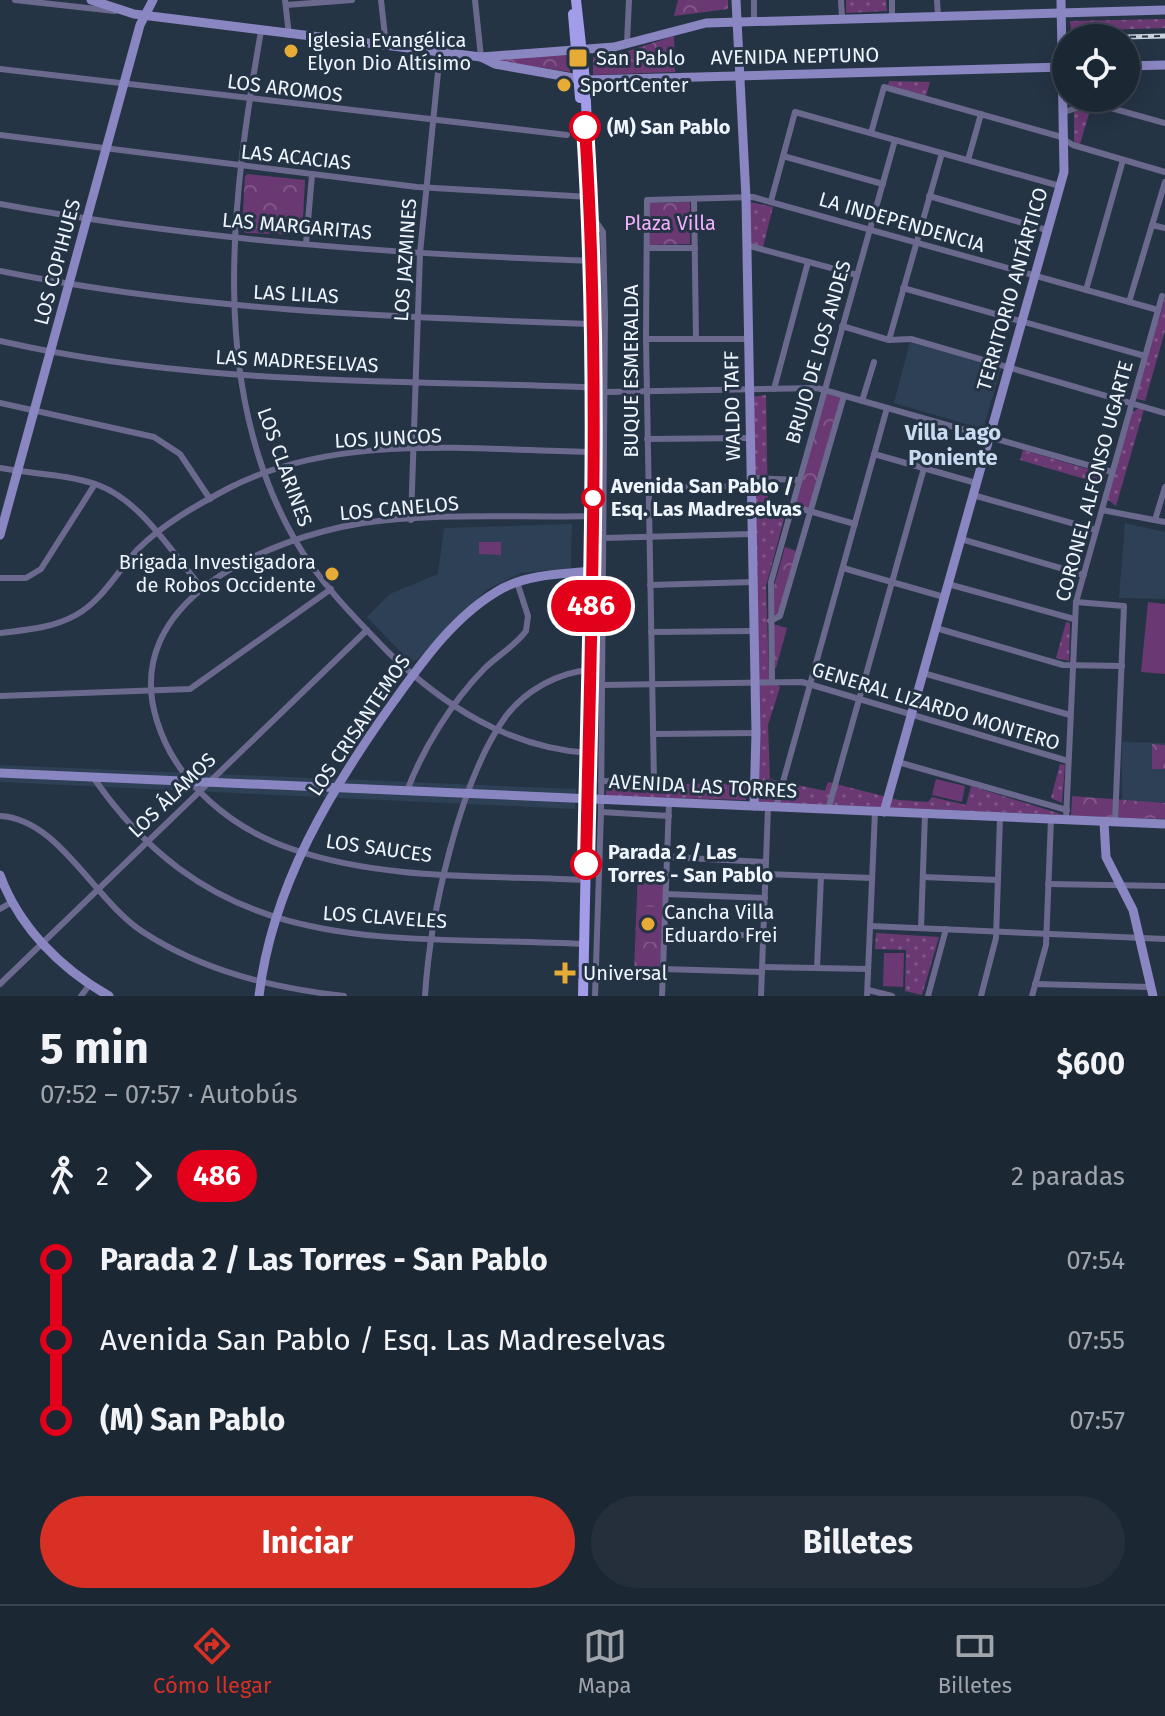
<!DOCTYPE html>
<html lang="es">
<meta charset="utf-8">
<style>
body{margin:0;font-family:"Fira Sans",sans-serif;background:#252f3c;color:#f1f3f6;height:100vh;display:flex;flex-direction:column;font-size:30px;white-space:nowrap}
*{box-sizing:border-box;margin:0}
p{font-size:26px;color:#a0a5ac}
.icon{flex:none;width:44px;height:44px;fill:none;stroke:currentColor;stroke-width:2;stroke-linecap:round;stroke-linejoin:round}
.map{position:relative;height:996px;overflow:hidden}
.panel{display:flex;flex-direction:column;background:#1c2734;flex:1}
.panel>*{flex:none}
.badge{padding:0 16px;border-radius:26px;font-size:28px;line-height:52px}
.buttons{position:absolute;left:1052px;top:24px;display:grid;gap:16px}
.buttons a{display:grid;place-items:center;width:88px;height:88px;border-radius:50%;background:#1c2734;box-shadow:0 4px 20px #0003,0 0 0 2px #3a444f;font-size:40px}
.map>.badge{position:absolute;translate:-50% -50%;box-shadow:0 0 0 4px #fff}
.legs{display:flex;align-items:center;gap:12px;height:88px;padding:0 40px;font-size:26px}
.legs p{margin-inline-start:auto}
.summary{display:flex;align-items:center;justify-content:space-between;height:136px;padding:0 40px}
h1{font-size:44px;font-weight:700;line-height:60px}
.cta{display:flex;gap:16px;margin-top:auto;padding:16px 40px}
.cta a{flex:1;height:92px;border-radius:48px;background:#d93025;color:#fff;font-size:32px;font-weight:700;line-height:92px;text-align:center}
.cta a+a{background:#252f3c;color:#f1f3f6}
ul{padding:0 40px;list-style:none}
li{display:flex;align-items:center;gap:28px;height:80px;font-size:30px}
li i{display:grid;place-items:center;width:12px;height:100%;margin:0 10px;background:currentColor}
li i::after{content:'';width:20px;height:20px;margin:-10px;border:6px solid;border-radius:50%;background:#1c2734}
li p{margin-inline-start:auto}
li:first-child i{background:linear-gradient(#0000 50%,currentColor 0)}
li:last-child i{background:linear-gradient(currentColor 50%,#0000 0)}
.tab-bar{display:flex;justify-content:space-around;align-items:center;height:112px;border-top:2px solid #3a444f;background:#1c2734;font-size:22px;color:#a0a5ac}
.tab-bar a{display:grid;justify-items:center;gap:4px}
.tab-bar .current{color:#d93025}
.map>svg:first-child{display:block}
.built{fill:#2d4055}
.grass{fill:url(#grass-dots)}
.park{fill:url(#park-crowns)}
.pitch{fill:#6a3973}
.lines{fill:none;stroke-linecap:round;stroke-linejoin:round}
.street{stroke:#6b698e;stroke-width:6}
.secondary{stroke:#8a86c2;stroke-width:9}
.primary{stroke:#a29ce9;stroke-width:10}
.rail-casing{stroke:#c9d1dc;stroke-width:5}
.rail{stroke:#253445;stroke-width:2;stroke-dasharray:6;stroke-linecap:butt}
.line-1-casing{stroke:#fff;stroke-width:18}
.line-1{stroke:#e2001a;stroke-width:12}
.poi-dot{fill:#e6ac36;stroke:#253445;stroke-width:3}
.stop-1-dot{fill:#fff;stroke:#e2001a;stroke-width:4}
.labels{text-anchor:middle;stroke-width:6;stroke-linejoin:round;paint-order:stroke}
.poi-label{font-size:20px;fill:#eef5fe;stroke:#253445;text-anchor:start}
.street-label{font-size:20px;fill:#eef5fe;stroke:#253445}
.stop-label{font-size:20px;font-weight:bold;fill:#eef5fe;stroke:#253445;text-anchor:start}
.park-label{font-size:20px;fill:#f2b0ff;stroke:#253445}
.neighbourhood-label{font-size:22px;font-weight:bold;fill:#c8dbf1;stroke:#253445}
</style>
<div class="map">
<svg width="1165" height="996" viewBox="0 0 1165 996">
<defs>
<pattern id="grass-dots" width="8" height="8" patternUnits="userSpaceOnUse" patternTransform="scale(2)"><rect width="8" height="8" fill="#6a3973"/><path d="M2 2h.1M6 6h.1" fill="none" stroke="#805688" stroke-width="1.8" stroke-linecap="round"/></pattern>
<pattern id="park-crowns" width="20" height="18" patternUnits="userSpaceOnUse" patternTransform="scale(2)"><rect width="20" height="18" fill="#6a3973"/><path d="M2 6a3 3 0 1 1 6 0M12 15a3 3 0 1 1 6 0" fill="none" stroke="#805688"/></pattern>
</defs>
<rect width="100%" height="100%" fill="#253445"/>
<!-- built -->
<g class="built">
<polygon points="910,342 1001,368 983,429 894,403"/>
<polygon points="1125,523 1165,532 1165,599 1119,598"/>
<polygon points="572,524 571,568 521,573 486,590 417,660 410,662 367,617 390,594 438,574 444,528"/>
<polygon points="1122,742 1165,743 1165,803 1122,802"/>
<polygon points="0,765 576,789 575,809 0,782"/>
</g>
<!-- grass -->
<g class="grass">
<polygon points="846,0 886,0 887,11 846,13"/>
<polygon points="1165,19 1165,28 1071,31 1070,21"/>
<polygon points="889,81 930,82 926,96 888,85"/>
<polygon points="1091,107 1080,144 1074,142 1074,112"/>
<polygon points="750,202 773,207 763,247 750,244"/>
<polygon points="1165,298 1165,331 1145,401 1134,398"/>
<polygon points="766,395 768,513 785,515 766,586 769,677 780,687 768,725 770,779 825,791 828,782 899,800 928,802 932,797 966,805 971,786 1064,815 758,802 752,397"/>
<polygon points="1139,408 1144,409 1116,506 1107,499 1131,413"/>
<polygon points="1023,450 1105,474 1102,484 1020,460"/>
<polygon points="1066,622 1070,623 1069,661 1056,658"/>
<polygon points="1060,764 1065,765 1062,803 1051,798"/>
<polygon points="749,783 746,800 606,796 606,785"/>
<polygon points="876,933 939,937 922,995 905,991 906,950 875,949"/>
</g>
<!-- park -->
<g class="park">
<polygon points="678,0 728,0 728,9 674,16"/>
<polygon points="674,36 675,72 593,75 593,57 619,54"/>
<polygon points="569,55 570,72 486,59"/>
<polygon points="248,174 305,180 302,235 246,233 242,229 245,176"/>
<polygon points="690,202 690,244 649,245 650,203"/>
<polygon points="826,394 841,398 809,510 795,505"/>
<polygon points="785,547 796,551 778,614 774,615 774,586"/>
<polygon points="773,624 787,628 776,668 774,668"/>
<polygon points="1152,744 1165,745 1165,769 1152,769"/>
<polygon points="1072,796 1165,803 1165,819 1071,816"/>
<polygon points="638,869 664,870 660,973 634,972"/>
</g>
<!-- pitch -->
<g class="pitch">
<polygon points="479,542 501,542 501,555 479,554"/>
<polygon points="1148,602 1165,604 1165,674 1141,672"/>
<polygon points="936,779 965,786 962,802 932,795"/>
<polygon points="637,906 660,907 659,942 636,942"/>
<polygon points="884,953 904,953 903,987 883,986"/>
</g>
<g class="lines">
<!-- street -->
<g class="street">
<polyline points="15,0 115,11"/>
<polyline points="285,0 289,35"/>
<polyline points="381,0 386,45"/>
<polyline points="475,0 481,57"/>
<polyline points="754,0 754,20"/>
<polyline points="841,0 842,18"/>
<polyline points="892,0 892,17"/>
<polyline points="937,0 938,16"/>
<polyline points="286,5 352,0"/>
<path d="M261,31C232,198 207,387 295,540C319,582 355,618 388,652C444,706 509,748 589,753"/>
<polyline points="627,43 629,0"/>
<polyline points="0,69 567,135"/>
<polyline points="1064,112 1093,103 1165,123"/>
<polyline points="871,133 884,87 1058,136 1073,145 1165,172"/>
<polyline points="0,135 417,187 590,197"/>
<polyline points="783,156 883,184"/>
<polyline points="968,160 981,114"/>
<polyline points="929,196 1047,230"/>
<polyline points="694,199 696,339"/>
<polyline points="771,201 795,112 1060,186"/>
<path d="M0,204C195,240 395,254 593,261"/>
<polyline points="592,216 603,232 605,316 601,812 595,996"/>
<polyline points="1152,225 1165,228"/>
<polyline points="306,244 312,175"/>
<polyline points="746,245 857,275"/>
<polyline points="647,248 695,248"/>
<path d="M0,271C195,311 394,317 593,324"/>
<polyline points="903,288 1145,356"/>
<polyline points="1086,290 1123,160"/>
<polyline points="1129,302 1165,182"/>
<polyline points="842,326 889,340 911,339 1165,413"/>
<polyline points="646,339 748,339"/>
<polyline points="889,340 942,153"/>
<path d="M0,341C191,385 389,380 583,387L605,392L817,388L1112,472"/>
<polyline points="774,389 808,262"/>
<polyline points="862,401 874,362"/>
<polyline points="0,403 154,437 180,454 210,499"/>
<polyline points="647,439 750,438"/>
<polyline points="874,454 976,483"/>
<path d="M0,468C32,474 67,474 98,485C142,501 173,555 203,589"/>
<polyline points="751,478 799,480"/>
<polyline points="648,488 751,486"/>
<polyline points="973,495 1096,530"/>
<polyline points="792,506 855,524"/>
<polyline points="1102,510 1165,522"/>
<polyline points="411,520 420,253 440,52"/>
<polyline points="1155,520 1165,487"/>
<polyline points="604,538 752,534"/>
<polyline points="961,539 1084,575"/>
<polyline points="843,568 944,597"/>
<polyline points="0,578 26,578 41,569 95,484"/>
<polyline points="948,584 1074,619"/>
<polyline points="650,585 753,582"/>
<polyline points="1076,602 1124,606 1115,822"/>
<polyline points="770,621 780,616 844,396"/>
<polyline points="936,628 1063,665 1122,666"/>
<polyline points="651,632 754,631"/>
<path d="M0,633C26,630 53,628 76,615C103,600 118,570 138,549C163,524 197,505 229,488C338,432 475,450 593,452"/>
<polyline points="923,673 1070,715"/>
<polyline points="772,681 771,582 895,140"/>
<polyline points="602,685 802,682 1068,761"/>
<polyline points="0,696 190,689 331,589"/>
<polyline points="653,734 756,733"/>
<polyline points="898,762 1067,810"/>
<path d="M93,777C221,963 386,934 584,944"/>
<polyline points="601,781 654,782 646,339 647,200 753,197 1158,310"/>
<path d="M407,791C423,748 452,702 484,669C497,656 515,646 526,631L528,616L517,582"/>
<polyline points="776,807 887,408"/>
<polyline points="828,810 924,468"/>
<polyline points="601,812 669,816"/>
<path d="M0,816C59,819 93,899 143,932C203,971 273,988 344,996"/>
<polyline points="1066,820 1076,602 1162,296"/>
<polyline points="667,857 766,862"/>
<polyline points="766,874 872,878"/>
<polyline points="923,877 998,880"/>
<path d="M586,880C490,875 384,881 292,849C232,829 176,783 157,721C119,601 268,538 363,523C438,512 517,518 592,516"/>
<polyline points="1048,884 1165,886"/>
<polyline points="666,894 765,898"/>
<polyline points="0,909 12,902"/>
<polyline points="870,926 1165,939"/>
<polyline points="921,928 925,814"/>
<polyline points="664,931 763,936"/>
<polyline points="762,967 868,969"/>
<polyline points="817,968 821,876"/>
<polyline points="663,969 762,972"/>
<polyline points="0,984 367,630"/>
<polyline points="1035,984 1150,987"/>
<polyline points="868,990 892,996"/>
<polyline points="81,996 90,984"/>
<path d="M425,996C430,916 459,781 506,716C525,691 558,672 590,670"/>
<polyline points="662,996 669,803"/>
<polyline points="761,996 768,807"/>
<polyline points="867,996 875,812"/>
<polyline points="928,996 946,929"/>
<polyline points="981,996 996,938 1000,817"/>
<polyline points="1032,996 1046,945 1051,819"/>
</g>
<!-- secondary -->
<g class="secondary">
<polyline points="91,0 134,14 481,57 614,47 706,23 1165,10"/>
<polyline points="736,0 746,198 756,733 754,806"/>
<polyline points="481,57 495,64 585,80 1066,67"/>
<polyline points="1126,66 1165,65"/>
<polyline points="0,535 140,25 153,0"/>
<polyline points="0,773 1165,824"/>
<polyline points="884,812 1064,172 1061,0"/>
<polyline points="1104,822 1106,857 1133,910 1153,996"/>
<path d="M0,875C19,927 61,969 109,996"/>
<path d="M259,996C272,886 331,789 394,701C425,658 457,613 503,588C530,574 563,574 592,571"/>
</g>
<!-- primary -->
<g class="primary">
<polyline points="576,0 585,80 593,261 592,571 583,996"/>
<polyline points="573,14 580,98"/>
</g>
<!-- rail casing -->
<g class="rail-casing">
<polyline id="rail" points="1082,38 1165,36"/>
</g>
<!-- rail -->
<use href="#rail" class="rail"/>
</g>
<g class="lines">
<!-- line-1 casing -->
<g class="line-1-casing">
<path id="line-1" d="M585,127C601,372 591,619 586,864"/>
</g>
<!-- line-1 -->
<use href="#line-1" class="line-1"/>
</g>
<!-- markers -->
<g class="poi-dot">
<circle cx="291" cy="51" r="8"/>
<rect x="568" y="48" width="20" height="20" rx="4"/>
<circle cx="564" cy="85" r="8"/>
<circle cx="332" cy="574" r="8"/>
<circle cx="648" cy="924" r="8"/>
<path d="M561 961h8v8h8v8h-8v8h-8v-8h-8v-8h8z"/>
</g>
<g class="stop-1-dot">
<circle cx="585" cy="127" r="14"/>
<circle cx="593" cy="498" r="10"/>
<circle cx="586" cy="864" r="14"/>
</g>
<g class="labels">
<!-- poi labels -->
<g class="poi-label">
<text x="307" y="47">Iglesia Evangélica<tspan x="307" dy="23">Elyon Dio Altísimo</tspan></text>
<text x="596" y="65">San Pablo</text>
<text x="580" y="92">SportCenter</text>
<text x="316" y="569" text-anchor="end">Brigada Investigadora<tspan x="316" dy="23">de Robos Occidente</tspan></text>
<text x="664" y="919">Cancha Villa<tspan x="664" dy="23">Eduardo Frei</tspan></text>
<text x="583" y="980">Universal</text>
</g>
<!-- street labels -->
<g class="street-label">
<text transform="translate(795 56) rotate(-1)" y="7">AVENIDA NEPTUNO</text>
<text transform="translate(285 88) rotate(7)" y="7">LOS AROMOS</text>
<text transform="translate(296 157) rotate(6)" y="7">LAS ACACIAS</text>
<text transform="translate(902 222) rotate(16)" y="7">LA INDEPENDENCIA</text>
<text transform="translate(297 226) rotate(5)" y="7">LAS MARGARITAS</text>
<text transform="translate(405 260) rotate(-86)" y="7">LOS JAZMINES</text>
<text transform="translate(57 262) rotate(-75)" y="7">LOS COPIHUES</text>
<text transform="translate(1012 289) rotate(-74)" y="7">TERRITORIO ANTÁRTICO</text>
<text transform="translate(296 294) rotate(3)" y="7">LAS LILAS</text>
<text transform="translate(818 352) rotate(-74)" y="7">BRUJO DE LOS ANDES</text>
<text transform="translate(297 361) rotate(3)" y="7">LAS MADRESELVAS</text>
<text transform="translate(631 371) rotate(-90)" y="7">BUQUE ESMERALDA</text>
<text transform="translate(732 406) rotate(-91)" y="7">WALDO TAFF</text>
<text transform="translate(388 438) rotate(-3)" y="7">LOS JUNCOS</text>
<text transform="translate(285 467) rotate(70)" y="7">LOS CLARINES</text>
<text transform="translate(1094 481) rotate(-75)" y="7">CORONEL ALFONSO UGARTE</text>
<text transform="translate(399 508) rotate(-5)" y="7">LOS CANELOS</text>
<text transform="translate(936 706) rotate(17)" y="7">GENERAL LIZARDO MONTERO</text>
<text transform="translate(359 725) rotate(-56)" y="7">LOS CRISANTEMOS</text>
<text transform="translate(703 786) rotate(3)" y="7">AVENIDA LAS TORRES</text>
<text transform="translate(172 795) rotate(-44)" y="7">LOS ÁLAMOS</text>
<text transform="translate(379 848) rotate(8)" y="7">LOS SAUCES</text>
<text transform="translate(385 917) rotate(4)" y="7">LOS CLAVELES</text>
</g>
<!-- stop labels -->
<g class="stop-label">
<text x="607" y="134">(M) San Pablo</text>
<text x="611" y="493">Avenida San Pablo /<tspan x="611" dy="23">Esq. Las Madreselvas</tspan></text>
<text x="608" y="859">Parada 2 / Las<tspan x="608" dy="23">Torres - San Pablo</tspan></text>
</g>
<!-- park labels -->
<g class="park-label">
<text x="670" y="230">Plaza Villa</text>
</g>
<!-- neighbourhood labels -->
<g class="neighbourhood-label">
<text x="953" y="440">Villa Lago<tspan x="953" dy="25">Poniente</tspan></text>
</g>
</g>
</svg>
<div class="buttons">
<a><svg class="icon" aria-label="locate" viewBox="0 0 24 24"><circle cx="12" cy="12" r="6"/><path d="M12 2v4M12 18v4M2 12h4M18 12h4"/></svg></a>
</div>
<b class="badge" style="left:591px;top:606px;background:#e2001a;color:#fff">486</b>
</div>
<section class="panel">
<div class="summary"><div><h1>5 min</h1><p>07:52 – 07:57 · Autobús</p></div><b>$600</b></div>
<div class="legs"><svg class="icon" aria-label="walk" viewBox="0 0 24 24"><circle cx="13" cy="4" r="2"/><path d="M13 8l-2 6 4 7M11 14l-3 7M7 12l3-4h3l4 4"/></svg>2<svg class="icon" aria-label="forward" viewBox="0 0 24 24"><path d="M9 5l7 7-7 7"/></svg><b class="badge" style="background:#e2001a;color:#fff">486</b><p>2 paradas</p></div>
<ul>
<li><i style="color:#e2001a"></i><b>Parada 2 / Las Torres - San Pablo</b><p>07:54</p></li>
<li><i style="color:#e2001a"></i><span>Avenida San Pablo / Esq. Las Madreselvas</span><p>07:55</p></li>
<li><i style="color:#e2001a"></i><b>(M) San Pablo</b><p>07:57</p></li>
</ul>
<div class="cta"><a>Iniciar</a><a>Billetes</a></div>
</section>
<nav class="tab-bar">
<a class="current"><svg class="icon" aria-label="directions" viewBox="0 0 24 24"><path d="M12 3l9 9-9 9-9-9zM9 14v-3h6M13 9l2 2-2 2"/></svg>Cómo llegar</a>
<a><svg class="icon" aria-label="map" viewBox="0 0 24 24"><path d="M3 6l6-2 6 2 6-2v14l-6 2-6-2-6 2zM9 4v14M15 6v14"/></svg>Mapa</a>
<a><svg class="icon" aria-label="tickets" viewBox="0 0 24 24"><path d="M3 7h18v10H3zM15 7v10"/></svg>Billetes</a>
</nav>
